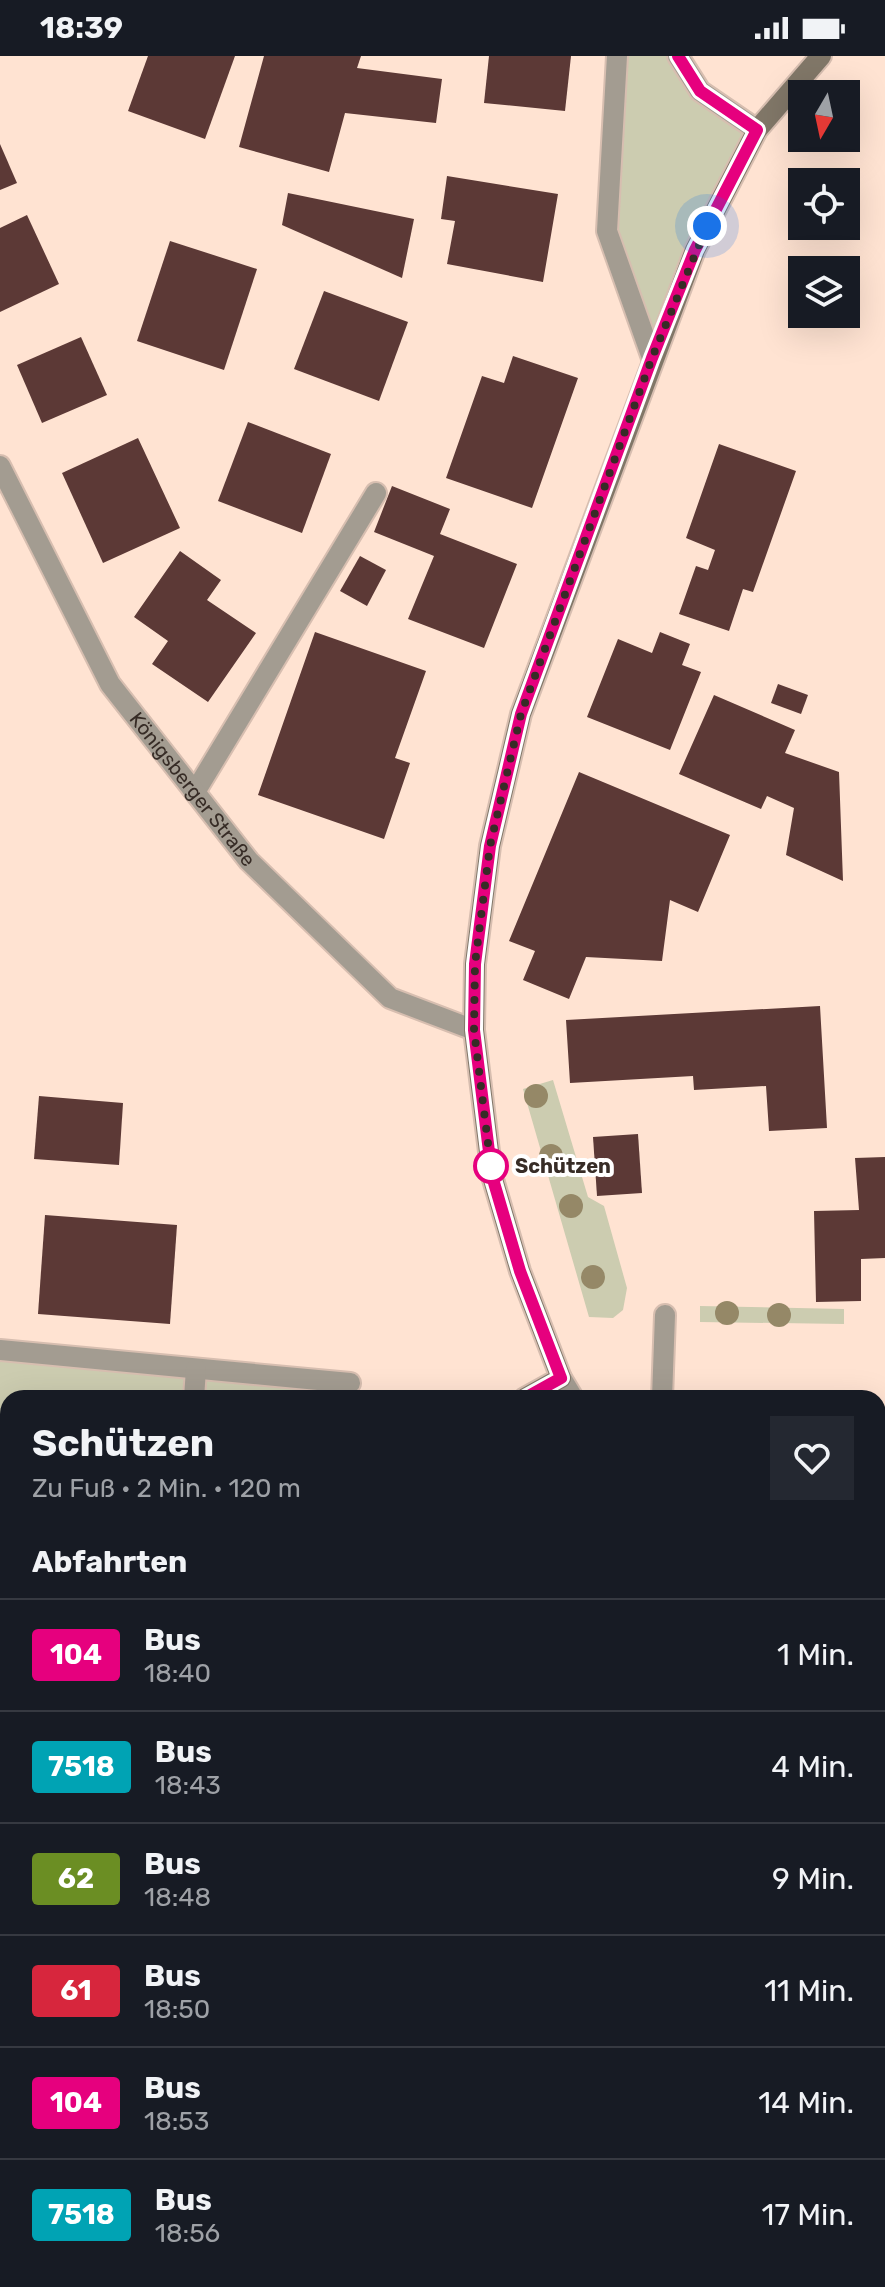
<!DOCTYPE html>
<html lang="de">
<meta charset="utf-8">
<style>
body{margin:0;font-family:Rubik,sans-serif;background:#242831;color:#f1f3f6;height:100vh;display:flex;flex-direction:column;font-size:30px;white-space:nowrap}
*{box-sizing:border-box;margin:0}
p{font-size:26px;color:#9ea1a6}
.icon{flex:none;width:44px;height:44px;fill:none;stroke:currentColor;stroke-width:2;stroke-linecap:round;stroke-linejoin:round}
.map{position:relative;flex:1;overflow:hidden}
.sheet{position:absolute;left:0px;top:1334px;width:886px;height:898px;display:flex;flex-direction:column;background:#171b24;border-radius:24px 24px 0 0;box-shadow:0 8px 32px #0002}
.sheet>*{flex:none}
.badge{padding:0 16px;border-radius:6px;font-size:28px;line-height:52px}
.needle{width:52px;rotate:189deg}
.tools{position:absolute;left:788px;top:24px;display:grid;gap:16px}
.tools a{display:grid;place-items:center;width:72px;height:72px;border-radius:0px;background:#171b24;box-shadow:0 8px 32px #0002;font-size:40px}
.you{position:absolute;width:40px;height:40px;margin:-20px;border:6px solid #fff;border-radius:50%;background:#1a73e8;box-shadow:0 0 0 12px #1a73e833}
.map>.badge{position:absolute;translate:-50% -50%;box-shadow:0 0 0 4px #fff}
h2{padding:0 32px;font-size:30px;line-height:72px}
.round{display:grid;place-items:center;flex:none;width:84px;height:84px;border-radius:0px;background:#242831}
.summary{display:flex;align-items:center;justify-content:space-between;height:136px;padding:0 32px}
h1{font-size:38px;font-weight:700;line-height:60px}
ul{padding:0;list-style:none}
li{display:flex;align-items:center;gap:24px;height:112px;padding:0 32px;border-top:2px solid #363941}
li div{flex:1}
li b{display:block;font-size:30px}
li em{font-style:normal}
li .badge{min-width:88px;font-weight:700;text-align:center}
.status{display:flex;justify-content:space-between;align-items:center;height:56px;padding:0 40px;background:#171b24;direction:ltr}
.status svg{height:22px;fill:currentColor}
.map>svg:first-child{display:block}
.green{fill:#ccccb0}
.building{fill:#5c3936}
.lines{fill:none;stroke-linecap:round;stroke-linejoin:round}
.service-casing{stroke:#d7beb0;stroke-width:24}
.minor-casing{stroke:#d7beb0;stroke-width:24}
.tertiary-casing{stroke:#d7beb0;stroke-width:24}
.secondary-casing{stroke:#d7beb0;stroke-width:24}
.path{stroke:#a49084;stroke-width:5;stroke-dasharray:4 6;stroke-linecap:butt}
.service{stroke:#a39c91;stroke-width:20}
.minor{stroke:#a39c91;stroke-width:20}
.tertiary{stroke:#a39c91;stroke-width:20}
.secondary{stroke:#817768;stroke-width:20}
.tree{fill:#958867}
.line-casing{stroke:#fff;stroke-width:18}
.line{stroke:#e6007e;stroke-width:12}
.walk{stroke:#372c26;stroke-width:8;stroke-dasharray:0 14.4}
.stop-dot{fill:#fff;stroke:#e6007e;stroke-width:4}
.labels{text-anchor:middle;stroke-width:8;stroke-linejoin:round;paint-order:stroke}
.street-label{font-size:20px;fill:#372c26;stroke:#fff}
.stop-label{font-size:20px;font-weight:bold;fill:#372c26;stroke:#fff;text-anchor:start}
</style>
<div class="status"><b>18:39</b><svg viewBox="0 0 49 12"><path d="M0 12V9h3v3zM5 12V6h3v6zM10 12V3h3v9zM15 12V0h3v12zM26 1h20v11H26zM47 4h2v5h-2z"/></svg></div>
<div class="map">
<svg width="885" height="2231" viewBox="0 0 885 2231">
<rect width="100%" height="100%" fill="#ffe3d2"/>
<!-- green -->
<g class="green">
<polygon points="617,0 678,0 700,35 757,74 652,302 607,175"/>
<polygon points="553,1024 588,1141 604,1150 627,1232 623,1254 613,1262 589,1261 523,1033"/>
<polygon points="700,1250 844,1253 844,1268 700,1266"/>
<polygon points="0,1294 350,1327 356,1342 8,1342 8,1426 0,1423"/>
<polygon points="0,1522 8,1524 8,1770 0,1771"/>
<polygon points="878,1778 885,1796 885,1993 878,1964"/>
</g>
<!-- building -->
<g class="building">
<polygon points="148,0 235,0 205,83 128,55"/>
<polygon points="264,0 361,0 357,12 442,23 436,67 345,57 329,116 239,91"/>
<polygon points="489,0 571,0 565,55 484,47"/>
<polygon points="0,88 17,127 0,134"/>
<polygon points="447,120 558,138 543,226 447,208 455,165 441,163"/>
<polygon points="288,137 414,163 402,222 282,169"/>
<polygon points="27,159 59,228 0,256 0,172"/>
<polygon points="170,185 257,213 224,314 137,285"/>
<polygon points="324,235 408,266 379,345 294,313"/>
<polygon points="81,281 107,339 42,367 17,309"/>
<polygon points="513,300 578,322 532,452 446,422 482,320 504,327"/>
<polygon points="248,366 331,398 302,477 218,445"/>
<polygon points="138,382 180,472 103,507 62,417"/>
<polygon points="719,388 796,415 753,536 743,533 729,575 679,558 696,510 708,514 715,494 686,482"/>
<polygon points="392,430 450,453 440,478 517,508 484,592 408,563 434,500 374,476"/>
<polygon points="180,495 221,524 207,544 256,577 208,646 152,608 168,585 134,561"/>
<polygon points="360,500 386,514 367,550 340,535"/>
<polygon points="315,576 426,615 395,702 410,707 384,783 258,739"/>
<polygon points="660,576 690,588 682,609 701,616 670,694 587,661 618,583 652,597"/>
<polygon points="778,628 808,639 801,658 771,647"/>
<polygon points="714,639 795,674 785,697 839,716 843,825 786,799 794,752 767,740 761,753 679,718"/>
<polygon points="579,716 730,779 698,856 670,844 662,905 586,901 569,943 523,924 535,895 509,885"/>
<polygon points="820,950 827,1072 769,1075 766,1030 694,1034 693,1020 570,1027 566,964"/>
<polygon points="39,1040 123,1047 119,1109 34,1103"/>
<polygon points="638,1078 642,1137 597,1140 593,1081"/>
<polygon points="885,1101 885,1202 861,1203 861,1245 816,1246 814,1155 859,1154 855,1102"/>
<polygon points="45,1159 177,1169 170,1268 38,1258"/>
<polygon points="878,1385 885,1402 885,1451 878,1454"/>
<polygon points="878,1491 885,1508 885,1514 878,1517"/>
<polygon points="0,1855 8,1860 8,1967 0,1961"/>
<polygon points="8,2162 8,2223 0,2215 0,2170"/>
<polygon points="9,2224 91,2224 83,2231 15,2231"/>
<polygon points="341,2224 443,2224 430,2231 345,2231"/>
<polygon points="716,2224 774,2224 774,2231 716,2229"/>
</g>
<g class="lines">
<!-- service casing -->
<g class="service-casing">
<g id="service">
<polyline points="617,0 607,175 652,302"/>
<polyline points="195,736 376,437"/>
<polyline points="0,1294 350,1327"/>
<polyline points="194,1342 196,1313"/>
<polyline points="662,1342 665,1259"/>
</g>
</g>
<!-- minor casing -->
<g class="minor-casing">
<g id="minor">
<path id="s1" d="M0,410L110,628L249,805L390,942L474,974"/>
</g>
</g>
<!-- tertiary casing -->
<g class="tertiary-casing">
<g id="tertiary">
<polyline points="678,0 700,35 757,74"/>
<polyline points="561,1322 573,1342"/>
<polyline points="878,2219 879,2231"/>
</g>
</g>
<!-- secondary casing -->
<g class="secondary-casing">
<g id="secondary">
<polyline points="525,1342 561,1322 520,1215 492,1120 474,974 475,908 490,790 521,658 695,194 757,74 821,0"/>
<polyline points="0,1429 8,1432"/>
</g>
</g>
<!-- path -->
<polyline class="path" points="0,2043 8,2034"/>
<!-- service -->
<use href="#service" class="service"/>
<!-- minor -->
<use href="#minor" class="minor"/>
<!-- tertiary -->
<use href="#tertiary" class="tertiary"/>
<!-- secondary -->
<use href="#secondary" class="secondary"/>
</g>
<!-- trees -->
<g class="tree">
<circle cx="536" cy="1040" r="12"/>
<circle cx="551" cy="1100" r="12"/>
<circle cx="571" cy="1150" r="12"/>
<circle cx="593" cy="1221" r="12"/>
<circle cx="727" cy="1257" r="12"/>
<circle cx="779" cy="1259" r="12"/>
</g>
<g class="lines">
<!-- line casing -->
<g class="line-casing">
<polyline id="line" points="525,1342 561,1322 520,1215 492,1120 474,974 475,908 490,790 521,658 652,302 695,194 757,74 700,35 678,0"/>
</g>
<!-- line -->
<use href="#line" class="line"/>
<!-- walk -->
<polyline class="walk" points="491,1110 492,1120 474,974 475,908 490,790 521,658 652,302 707,170"/>
</g>
<!-- markers -->
<circle class="stop-dot" cx="491" cy="1110" r="16"/>
<g class="labels">
<!-- street labels -->
<g class="street-label">
<text dy="7" stroke="none"><textPath href="#s1" startOffset="378">Königsberger Straße</textPath></text>
</g>
<!-- stop labels -->
<g class="stop-label">
<text x="515" y="1117">Schützen</text>
</g>
</g>
</svg>
<div class="tools">
<a><svg class="needle" viewBox="-14 -14 28 28"><path d="M0-13l5 13h-10z" fill="#e53935"/><path d="M0 13l5-13h-10z" fill="#9ea1a6"/></svg></a>
<a><svg class="icon" aria-label="locate" viewBox="0 0 24 24"><circle cx="12" cy="12" r="6"/><path d="M12 2v4M12 18v4M2 12h4M18 12h4"/></svg></a>
<a><svg class="icon" aria-label="layers" viewBox="0 0 24 24"><path d="M12 4l9 5-9 5-9-5zM3 14l9 5 9-5"/></svg></a>
</div>
<div class="you" style="left:707px;top:170px"></div>
<section class="sheet">
<div class="summary"><div><h1>Schützen</h1><p>Zu Fuß · 2 Min. · 120 m</p></div><a class="round"><svg class="icon" aria-label="heart" viewBox="0 0 24 24"><path d="M12 20l-8-8c-3-5 5-10 8-4 3-6 11-1 8 4z"/></svg></a></div>
<h2>Abfahrten</h2>
<ul>
<li><span class="badge" style="background:#e6007e;color:#fff">104</span><div><b>Bus</b><p>18:40</p></div><em>1 Min.</em></li>
<li><span class="badge" style="background:#00a3b4;color:#fff">7518</span><div><b>Bus</b><p>18:43</p></div><em>4 Min.</em></li>
<li><span class="badge" style="background:#6b8e23;color:#fff">62</span><div><b>Bus</b><p>18:48</p></div><em>9 Min.</em></li>
<li><span class="badge" style="background:#d7263d;color:#fff">61</span><div><b>Bus</b><p>18:50</p></div><em>11 Min.</em></li>
<li><span class="badge" style="background:#e6007e;color:#fff">104</span><div><b>Bus</b><p>18:53</p></div><em>14 Min.</em></li>
<li><span class="badge" style="background:#00a3b4;color:#fff">7518</span><div><b>Bus</b><p>18:56</p></div><em>17 Min.</em></li>
</ul>
</section>
</div>
